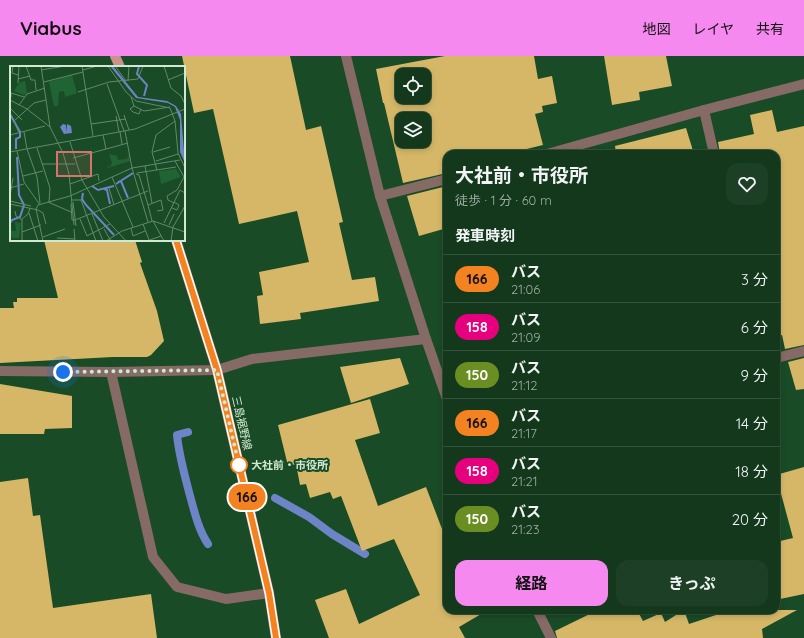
<!DOCTYPE html>
<html lang="ja">
<meta charset="utf-8">
<style>
body{margin:0;font-family:Quicksand,"Noto Sans JP",sans-serif;background:#1c3f25;color:#f1f3f6;height:100vh;display:flex;flex-direction:column;font-size:15px;white-space:nowrap}
*{box-sizing:border-box;margin:0}
p{font-size:13px;color:#9daca3}
.icon{flex:none;width:22px;height:22px;fill:none;stroke:currentColor;stroke-width:2;stroke-linecap:round;stroke-linejoin:round}
.map{position:relative;flex:1;overflow:hidden}
.panel{position:absolute;left:443px;top:94px;width:337px;height:464px;display:flex;flex-direction:column;background:#13381c;border-radius:12px;box-shadow:0 2px 6px #0003,0 0 0 1px #32523b}
.panel>*{flex:none}
.badge{padding:0 8px;border-radius:13px;font-size:14px;line-height:26px}
.controls{position:absolute;left:395px;top:12px;display:grid;gap:8px}
.controls a{display:grid;place-items:center;width:36px;height:36px;border-radius:8px;background:#13381c;box-shadow:0 2px 6px #0003,0 0 0 1px #32523b;font-size:20px}
.you{position:absolute;width:20px;height:20px;margin:-10px;border:3px solid #fff;border-radius:50%;background:#1a73e8;box-shadow:0 0 0 6px #1a73e833}
.map>.badge{position:absolute;translate:-50% -50%;box-shadow:0 0 0 2px #fff}
h2{padding:0 12px;font-size:15px;line-height:36px}
.round{display:grid;place-items:center;flex:none;width:42px;height:42px;border-radius:12px;background:#1c3f25}
.headline{display:flex;align-items:center;justify-content:space-between;height:68px;padding:0 12px}
h1{font-size:19px;font-weight:700;line-height:30px}
.button{display:flex;gap:8px;margin-top:auto;padding:8px 12px}
.button a{flex:1;height:46px;border-radius:12px;background:#f589ef;color:#111;font-size:16px;font-weight:700;line-height:46px;text-align:center}
.button a+a{background:#1c3f25;color:#f1f3f6}
ul{padding:0;list-style:none}
li{display:flex;align-items:center;gap:12px;height:48px;padding:0 12px;border-top:1px solid #32523b}
li div{flex:1}
li b{display:block;font-size:15px}
li em{font-style:normal}
li .badge{min-width:44px;font-weight:700;text-align:center}
header{display:flex;align-items:center;gap:24px;box-sizing:border-box;height:56px;padding:0 20px;background:#f589ef;color:#111}
header strong{font-size:19px}
nav{display:flex;gap:22px;margin-inline-start:auto;font-size:14px}
.map>svg:first-child{display:block}
.lines{fill:none;stroke-linecap:round;stroke-linejoin:round}
.stream{stroke:#6d84c7;stroke-width:8}
.building{fill:#d5b767;fill-rule:evenodd}
.minor{stroke:#866a65;stroke-width:10}
.major{stroke:#cb9289;stroke-width:10}
.line-casing{stroke:#fff;stroke-width:9}
.line{stroke:#f58220;stroke-width:6}
.walk{stroke:#cfe9d2;stroke-width:4;stroke-dasharray:0 7.2}
.stop-dot{fill:#fff;stroke:#f58220;stroke-width:2}
.labels{text-anchor:middle;stroke-width:4;stroke-linejoin:round;paint-order:stroke}
.street-label{font-size:11px;fill:#cfe9d2;stroke:#194b26}
.stop-label{font-size:11px;font-weight:bold;fill:#cfe9d2;stroke:#194b26;text-anchor:start}
.inset-river{fill:none;stroke:#6d84c7;stroke-width:2}
.inset-road{fill:none;stroke:#628a6b;stroke-width:1}
.view{fill:#d3756c;fill-opacity:0.15;stroke:#d3756c;stroke-width:2}
.inset-edge{fill:none;stroke:#cfe9d2;stroke-width:2}
</style>
<header>
<strong>Viabus</strong>
<nav><a>地図</a><a>レイヤ</a><a>共有</a></nav>
</header>
<div class="map">
<svg width="804" height="582" viewBox="0 0 804 582">
<rect width="100%" height="100%" fill="#194b26"/>
<g class="lines">
<!-- stream -->
<g class="stream">
<path d="M188,376L177,379C179,399 184,417 189,436C194,454 198,473 208,488"/>
<polyline points="275,442 309,461 332,478 365,498"/>
</g>
</g>
<!-- building -->
<g class="building">
<polygon points="182,0 290,0 306,74 321,70 343,166 339,167 352,224 375,221 379,245 300,257 301,263 260,268 257,240 263,239 259,216 309,206 297,155 239,168 213,53 194,57"/>
<path d="M445,0H534L538,23L552,20L557,47L542,50L543,56L535,58L543,89L506,98H447V117L403,127L384,47H383L376,13ZM402,19H424V41H402ZM402,63H424V85H402Z"/>
<polygon points="604,0 666,0 672,30 639,36 640,44 612,49"/>
<polygon points="772,54 777,76 804,70 804,289 785,293 782,279 776,280 776,98 720,98 718,86 754,78 750,59"/>
<polygon points="686,72 694,98 616,98 615,90"/>
<polygon points="447,130 447,172 419,180 407,140"/>
<polygon points="44,184 135,184 142,206 140,207 157,255 164,285 151,299 147,301 113,301 0,307 0,252 14,252 13,246 17,246 17,242 58,242"/>
<polygon points="400,302 409,328 351,347 340,311"/>
<polygon points="804,302 804,333 796,334 788,306"/>
<polygon points="0,328 72,340 72,372 45,373 44,378 0,378"/>
<polygon points="370,343 380,377 355,384 378,450 426,431 447,486 447,554 488,554 459,571 465,582 329,582 315,544 346,533 359,568 420,539 394,483 362,495 341,440 333,443 330,436 310,442 306,428 300,429 296,408 288,410 278,369"/>
<polygon points="804,411 804,538 780,543 776,527 776,486 793,482 776,419"/>
<polygon points="28,422 33,460 40,459 53,552 151,538 157,582 0,582 0,426"/>
<polygon points="598,554 637,554 643,565 661,557 665,566 684,554 689,568 731,554 797,554 762,573 763,582 557,582 555,575"/>
</g>
<g class="lines">
<!-- minor -->
<g class="minor">
<polyline points="346,0 380,140 426,283 447,343"/>
<polyline points="704,54 714,98"/>
<polyline points="547,98 704,54 804,28"/>
<polyline points="380,140 447,123"/>
<polyline points="776,302 804,295"/>
<polyline points="0,315 111,316 217,314 252,303 426,283"/>
<polyline points="111,316 153,501 177,531 226,543 269,537"/>
<polyline points="537,554 551,582"/>
</g>
<!-- major -->
<g class="major">
<polyline points="115,0 120,11"/>
<polyline points="176,184 217,314 269,537 276,582"/>
</g>
</g>
<g class="lines">
<!-- line casing -->
<g class="line-casing">
<polyline id="line" points="176,184 217,314 269,537 276,582"/>
</g>
<!-- line -->
<use href="#line" class="line"/>
<!-- walk -->
<polyline class="walk" points="63,316 217,314 239,409"/>
</g>
<!-- markers -->
<circle class="stop-dot" cx="239" cy="409" r="8"/>
<g class="labels">
<!-- street labels -->
<g class="street-label">
<text transform="translate(242 367) rotate(77)" y="4">三島裾野線</text>
</g>
<!-- stop labels -->
<g class="stop-label">
<text x="251" y="413">大社前・市役所</text>
</g>
</g>
<!-- overview -->
<g transform="translate(10 10)">
<rect width="175" height="175" fill="#194b26"/>
<path d="M62,9L67,27L55,31L54,25L49,26L48,40H44L39,16ZM15,15L17,27L14,29L4,25L9,17ZM99,88L107,90L108,94L117,93L119,89L120,95L98,102L97,100L100,101L102,97ZM166,103L171,111L151,118L149,105ZM5,156L11,157L9,172H2L0,165L1,162L2,165H6Z" fill="#216433"/>
<path d="M100,0H103L128,31L157,35L166,40L171,48L175,97L170,86V54L165,41L158,37L126,32ZM53,58L56,59L57,66V58L61,60L62,67L54,68L50,61Z" fill="#6d84c7"/>
<path class="inset-river" d="M129,0L127,8L137,19L134,30M0,48L10,66V71L6,73V83M108,116L111,115L118,132M106,118L123,107M82,120L88,124L104,120M94,123L97,124L100,138M73,127L72,133L76,139L104,169M0,157L2,154L10,151L14,139L9,129L7,91"/>
<path class="inset-road" d="M3,0L2,7L8,9M16,0L21,14H25L26,24M31,0L40,61L53,87L59,108L64,159M72,0L83,70M98,0L116,26L126,35L160,42L165,55L168,87L175,102M105,0L116,15M154,0L161,22L171,30L175,38M31,4L55,0M73,4L87,0M8,13L20,10M158,14L175,7M118,15L119,0M34,16L73,6M8,17L9,0M97,18L114,65M68,26L99,16L128,13L133,0M1,31V27L14,31M121,31L124,40L134,45L160,41M0,34L17,43L40,61M9,39L17,28L35,22M124,40L120,43L123,46L129,48L131,43M0,42L12,54M114,49L119,64M106,50L109,66M81,58L116,53M115,65L122,102L138,156M14,66L17,83L27,111L30,137M110,66L112,78M9,67L4,55L24,37L36,34M0,69L35,60M93,69L96,83M60,76L72,114L94,151L116,175M27,82L40,122L39,136M7,85L14,116L30,139M0,86L125,63L175,43M143,86L160,81M63,92L118,77M146,95L168,88M32,98H65M135,100L142,137M147,104L142,86L146,69L165,55M127,107L166,101M126,108L129,109L138,139L151,134L153,144L147,145M13,110L33,105M102,111L123,161M60,118L88,108L89,115M0,122L14,118M99,122L104,139M0,130L3,112M62,134H71L86,175M0,135L21,140M38,136L61,146M63,136L66,160M164,137L158,134L157,130L167,124L174,111L165,95M0,138L28,144L33,147L36,158M61,138L62,154H65L138,125M138,139L142,155M162,142L167,144L169,139L164,136M5,145L6,150L12,154M19,147L28,175M82,148L93,175M70,153L77,170L100,158M143,155L154,175M154,157L170,124L175,127M133,158L139,174M159,159L164,148M175,159V172M121,162L123,170L135,165M64,163L65,175M94,163L101,175M12,166L31,159M33,171L55,163M47,172L65,173M12,175V153L18,148L20,142M33,175L26,143L28,139L60,130L122,102L170,94M96,175L112,165L143,155L175,166M137,175L151,170M161,175L163,161L175,140"/>
<path class="view" d="M47,86H81V110H47Z"/>
<rect width="175" height="175" class="inset-edge"/>
</g>
</svg>
<div class="controls">
<a><svg class="icon" aria-label="locate" viewBox="0 0 24 24"><circle cx="12" cy="12" r="6"/><path d="M12 2v4M12 18v4M2 12h4M18 12h4"/></svg></a>
<a><svg class="icon" aria-label="layers" viewBox="0 0 24 24"><path d="M12 4l9 5-9 5-9-5zM3 14l9 5 9-5"/></svg></a>
</div>
<div class="you" style="left:63px;top:316px"></div>
<b class="badge" style="left:247px;top:441px;background:#f58220;color:#111">166</b>
<section class="panel">
<div class="headline"><div><h1>大社前・市役所</h1><p>徒歩 · 1 分 · 60 m</p></div><a class="round"><svg class="icon" aria-label="heart" viewBox="0 0 24 24"><path d="M12 20l-8-8c-3-5 5-10 8-4 3-6 11-1 8 4z"/></svg></a></div>
<h2>発車時刻</h2>
<ul>
<li><span class="badge" style="background:#f58220;color:#111">166</span><div><b>バス</b><p>21:06</p></div><em>3 分</em></li>
<li><span class="badge" style="background:#e6007e;color:#fff">158</span><div><b>バス</b><p>21:09</p></div><em>6 分</em></li>
<li><span class="badge" style="background:#6b8e23;color:#fff">150</span><div><b>バス</b><p>21:12</p></div><em>9 分</em></li>
<li><span class="badge" style="background:#f58220;color:#111">166</span><div><b>バス</b><p>21:17</p></div><em>14 分</em></li>
<li><span class="badge" style="background:#e6007e;color:#fff">158</span><div><b>バス</b><p>21:21</p></div><em>18 分</em></li>
<li><span class="badge" style="background:#6b8e23;color:#fff">150</span><div><b>バス</b><p>21:23</p></div><em>20 分</em></li>
</ul>
<div class="button"><a>経路</a><a>きっぷ</a></div>
</section>
</div>
